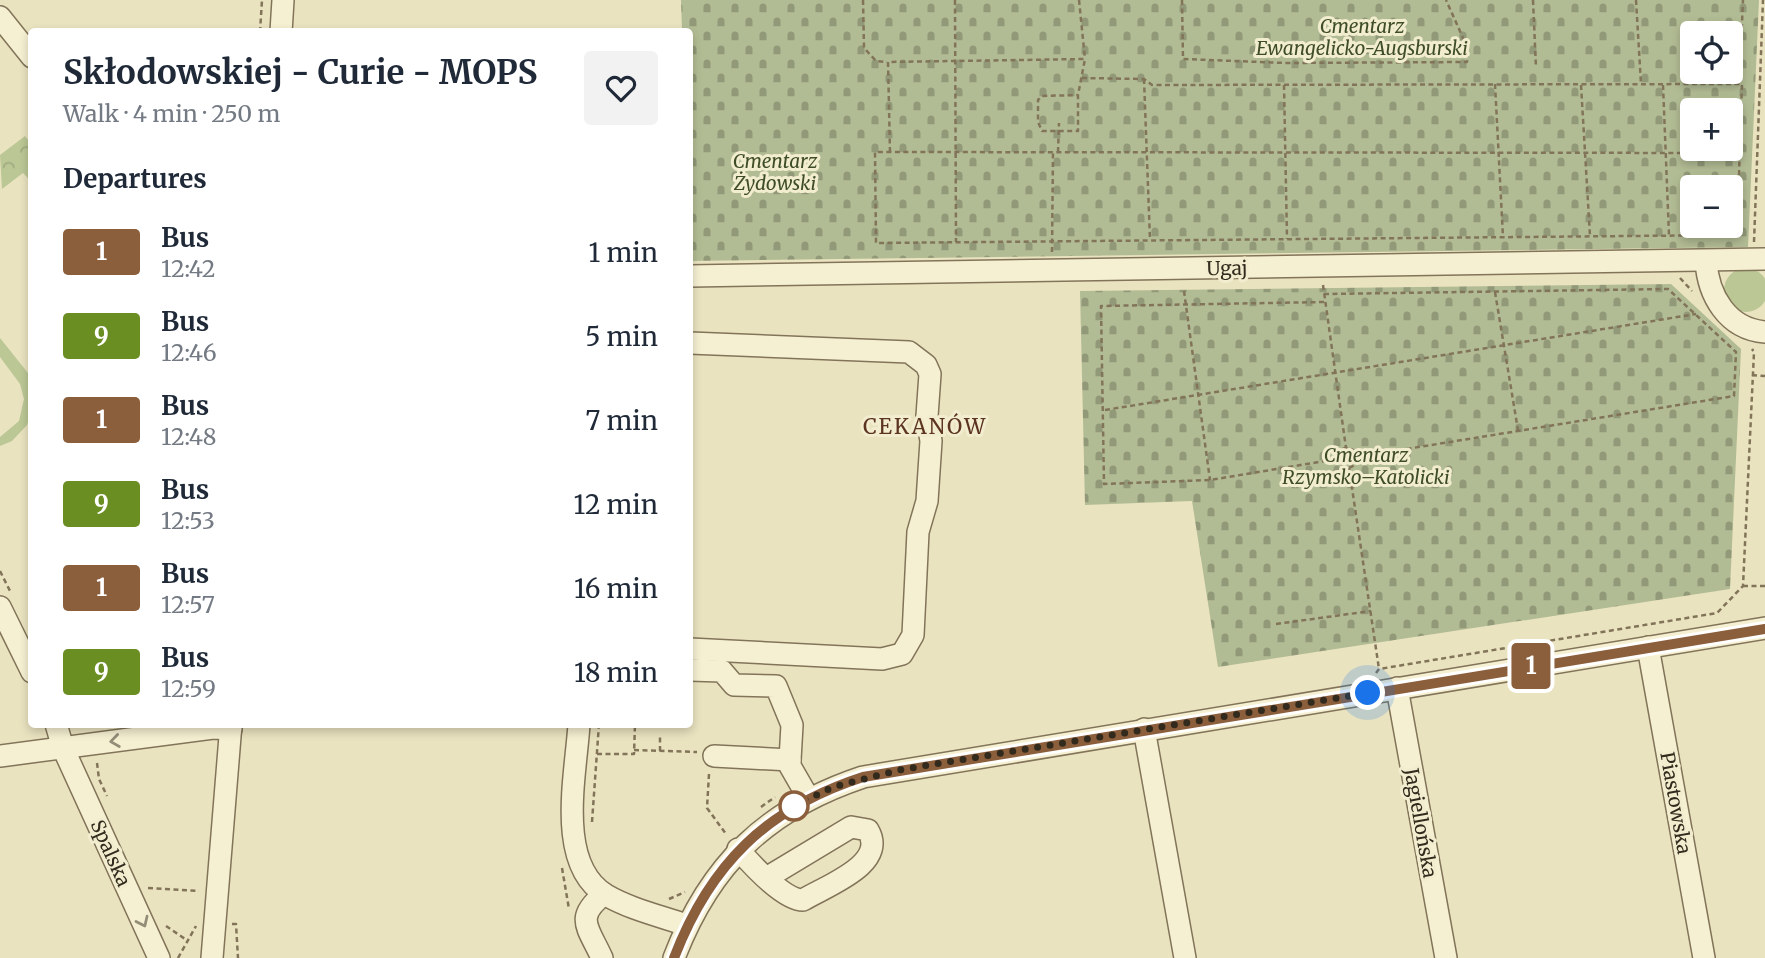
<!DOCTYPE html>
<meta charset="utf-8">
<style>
body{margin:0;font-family:Merriweather,serif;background:#f2f2f3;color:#1f2937;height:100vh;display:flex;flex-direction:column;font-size:26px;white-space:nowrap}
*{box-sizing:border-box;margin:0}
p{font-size:23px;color:#747a83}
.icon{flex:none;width:38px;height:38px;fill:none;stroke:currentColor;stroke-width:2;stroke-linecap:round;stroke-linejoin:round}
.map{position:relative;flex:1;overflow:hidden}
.sheet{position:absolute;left:28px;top:28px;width:665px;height:700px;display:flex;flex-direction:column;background:#fff;border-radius:7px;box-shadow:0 4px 10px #0003}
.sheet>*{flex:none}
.badge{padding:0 14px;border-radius:5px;font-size:24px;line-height:46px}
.tools{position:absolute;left:1680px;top:21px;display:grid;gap:14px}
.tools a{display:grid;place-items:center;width:63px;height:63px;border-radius:7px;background:#fff;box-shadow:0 4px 10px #0003;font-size:35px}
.you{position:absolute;width:35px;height:35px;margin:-18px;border:5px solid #fff;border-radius:50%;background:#1a73e8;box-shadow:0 0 0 10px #1a73e833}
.map>.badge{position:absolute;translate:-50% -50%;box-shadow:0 0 0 4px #fff}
h2{padding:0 35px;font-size:26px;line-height:63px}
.round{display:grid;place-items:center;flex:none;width:74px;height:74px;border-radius:7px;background:#f2f2f3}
.overview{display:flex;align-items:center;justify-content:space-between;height:119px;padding:0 35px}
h1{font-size:33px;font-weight:700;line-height:52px}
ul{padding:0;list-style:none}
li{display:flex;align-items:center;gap:21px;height:84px;padding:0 35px}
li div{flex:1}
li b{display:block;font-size:26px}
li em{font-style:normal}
li .badge{min-width:77px;font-weight:700;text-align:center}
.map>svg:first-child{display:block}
.grass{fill:#bbc795}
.forest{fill:url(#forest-crowns)}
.cemetery{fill:url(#cemetery-stones);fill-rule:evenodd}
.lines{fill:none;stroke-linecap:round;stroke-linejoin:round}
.minor-casing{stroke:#827459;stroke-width:24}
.path{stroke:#827459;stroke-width:2.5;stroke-dasharray:5 3.5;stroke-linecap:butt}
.minor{stroke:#f6f0d2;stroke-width:21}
.oneway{stroke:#948d78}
.line-casing{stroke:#fff;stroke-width:16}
.line{stroke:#8b5e3c;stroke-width:10}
.walk{stroke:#322a1d;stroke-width:7;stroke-dasharray:0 12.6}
.stop-dot{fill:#fff;stroke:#8b5e3c;stroke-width:3.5}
.labels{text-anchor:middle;stroke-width:6;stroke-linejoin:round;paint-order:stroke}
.park-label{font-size:19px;font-style:italic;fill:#3e4d25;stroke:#f2edcf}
.street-label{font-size:19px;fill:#322a1d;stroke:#f2edcf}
.neighbourhood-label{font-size:21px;letter-spacing:2px;fill:#5c341f;stroke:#f2edcf}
</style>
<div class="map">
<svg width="1765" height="958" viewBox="0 0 1765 958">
<defs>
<pattern id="forest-crowns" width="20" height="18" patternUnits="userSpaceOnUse" patternTransform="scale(1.75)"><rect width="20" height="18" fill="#bbc795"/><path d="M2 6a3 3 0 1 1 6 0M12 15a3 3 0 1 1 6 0" fill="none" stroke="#a1ab80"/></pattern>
<pattern id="cemetery-stones" width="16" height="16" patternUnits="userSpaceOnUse" patternTransform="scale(1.75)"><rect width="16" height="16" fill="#b2bc94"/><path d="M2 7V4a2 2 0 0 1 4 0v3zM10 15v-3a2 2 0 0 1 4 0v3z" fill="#919978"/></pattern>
</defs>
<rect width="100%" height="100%" fill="#eae3c0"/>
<!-- grass -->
<g class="grass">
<circle cx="1746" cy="290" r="22"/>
<polygon points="0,338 32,378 31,412 27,425 12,441 0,446 0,437 19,421 24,399 20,384 0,357"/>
</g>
<!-- forest -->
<polygon class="forest" points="25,136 31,144 31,177 29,179 23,173 2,189 0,155"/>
<!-- cemetery -->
<g class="cemetery">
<path d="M681,0H1759L1748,247L690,261V32L682,31ZM1731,33V72H1692V33ZM1731,110V149H1692V110ZM1692,187H1731V226H1692Z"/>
<polygon points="1671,284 1741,349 1730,589 1218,667 1192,501 1085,505 1080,291"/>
</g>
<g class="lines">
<!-- minor casing -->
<g class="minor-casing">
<g id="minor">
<polyline points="0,17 32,57"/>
<polyline points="281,32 283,0"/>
<path d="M1706,261C1708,295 1727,329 1765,332"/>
<polyline points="690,276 1765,259"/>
<polyline points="690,343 909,352 926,365 930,374 927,416 931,441 927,501 918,532 913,635 902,654 882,659 690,649"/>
<polyline points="0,607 32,672"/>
<polyline points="1648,647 1704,958"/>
<polyline points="690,670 722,671 734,685 776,686 792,725 790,760 714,756"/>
<polyline points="1397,688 1446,958"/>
<polyline points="56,724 63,748 159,958"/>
<path d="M579,724C576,775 555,864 606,895C630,909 660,916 686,925"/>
<polyline points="1144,729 1185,958"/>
<polyline points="0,756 213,728 231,729"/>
<polyline points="790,760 790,766 809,799"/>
<path d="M738,849C751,864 784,900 803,900C828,885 888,864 868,830L851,827L768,877"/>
<polyline points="212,958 231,724"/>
<path d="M602,958C588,927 574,918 604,894"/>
<path d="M674,958C710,864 767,809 863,777L1765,628"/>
</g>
</g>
<!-- path -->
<g class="path">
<polyline points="863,0 864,48 876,61 887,62"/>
<polyline points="955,0 956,242"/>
<polyline points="1079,0 1085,59"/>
<polyline points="1182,0 1183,59 1286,63 1467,62 1468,49 1446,0"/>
<polyline points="1533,0 1536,68"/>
<polyline points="1636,0 1641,84"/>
<polyline points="260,32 262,0"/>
<polyline points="1741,46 1743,0"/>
<polyline points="1082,78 1144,79 1152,85 1742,84 1737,235 876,243 875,152 1740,153"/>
<polyline points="1144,79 1150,240"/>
<polyline points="1495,84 1503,237"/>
<polyline points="1284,85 1287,239"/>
<polyline points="1581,85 1590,236"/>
<polyline points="1663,85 1669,235"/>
<polyline points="890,152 888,62 1085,59 1078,95 1078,131 1042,131 1038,122 1038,100 1042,96 1078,95"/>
<polyline points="1058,152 1059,123"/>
<polyline points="1754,242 1763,0"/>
<polyline points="1052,252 1053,152"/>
<polyline points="1680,278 1692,291"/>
<polyline points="1323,285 1346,448"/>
<polyline points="1184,291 1210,480"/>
<polyline points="1495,292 1518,430"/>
<polyline points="1324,294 1668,289 1736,352 1734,396 1357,457"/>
<polyline points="1324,302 1101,306 1104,484 1210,480 1337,459"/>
<polyline points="1752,375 1765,376"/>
<polyline points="1105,410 1696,314"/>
<circle cx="1347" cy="458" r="10"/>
<polyline points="1349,468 1379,669"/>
<polyline points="0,571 10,591"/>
<polyline points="1743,586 1765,586"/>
<polyline points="1276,624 1371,611"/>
<polyline points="1376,673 1379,669 1717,613 1743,586 1754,352 1752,349"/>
<polyline points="634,750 697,752"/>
<polyline points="660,751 660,736"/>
<polyline points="597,754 634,754 635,724"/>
<polyline points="97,763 99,779 107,796"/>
<polyline points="709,774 707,808 726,834"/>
<polyline points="761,807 775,797"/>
<polyline points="592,822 599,724"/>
<polyline points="562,868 569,909"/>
<polyline points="148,888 199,891"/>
<polyline points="669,899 685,892"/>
<polyline points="232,924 236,924 238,958"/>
<polyline points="166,926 188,941"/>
<polyline points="178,958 196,926"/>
</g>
<!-- minor -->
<use href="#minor" class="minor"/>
</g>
<!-- one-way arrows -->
<defs><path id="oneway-chevron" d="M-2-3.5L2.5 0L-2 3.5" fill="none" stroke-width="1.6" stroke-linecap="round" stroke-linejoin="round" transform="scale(1.75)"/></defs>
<g class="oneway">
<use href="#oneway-chevron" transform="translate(115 741) rotate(172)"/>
<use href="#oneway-chevron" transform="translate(143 922) rotate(65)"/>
</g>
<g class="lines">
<!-- line casing -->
<g class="line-casing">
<path id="line" d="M674,958C710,864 767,808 863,777L1765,629"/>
</g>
<!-- line -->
<use href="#line" class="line"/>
<!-- walk -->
<polyline class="walk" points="794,806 833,787 899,770 1368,693"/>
</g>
<!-- markers -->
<circle class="stop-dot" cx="794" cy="806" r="14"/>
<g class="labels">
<!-- park labels -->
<g class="park-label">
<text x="1362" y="33">Cmentarz<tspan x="1362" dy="22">Ewangelicko-Augsburski</tspan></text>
<text x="775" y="168">Cmentarz<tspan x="775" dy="22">Żydowski</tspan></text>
<text x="1366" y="462">Cmentarz<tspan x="1366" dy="22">Rzymsko–Katolicki</tspan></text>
</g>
<!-- street labels -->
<g class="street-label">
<text transform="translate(1227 268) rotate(-1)" y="7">Ugaj</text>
<text transform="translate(1676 803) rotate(80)" y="7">Piastowska</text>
<text transform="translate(1421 823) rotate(80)" y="7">Jagiellońska</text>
<text transform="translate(111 853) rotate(66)" y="7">Spalska</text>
</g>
<!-- neighbourhood labels -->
<g class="neighbourhood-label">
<text x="925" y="434">CEKANÓW</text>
</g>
</g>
</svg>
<div class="tools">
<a><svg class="icon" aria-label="locate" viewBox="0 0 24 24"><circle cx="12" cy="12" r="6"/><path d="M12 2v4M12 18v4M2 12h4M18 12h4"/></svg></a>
<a>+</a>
<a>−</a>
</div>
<div class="you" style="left:1368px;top:693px"></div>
<b class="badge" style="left:1531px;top:666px;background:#8b5e3c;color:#fff">1</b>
<section class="sheet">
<div class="overview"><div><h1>Skłodowskiej - Curie - MOPS</h1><p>Walk · 4 min · 250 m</p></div><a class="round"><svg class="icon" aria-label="heart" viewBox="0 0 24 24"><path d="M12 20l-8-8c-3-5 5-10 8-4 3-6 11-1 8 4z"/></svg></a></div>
<h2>Departures</h2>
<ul>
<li><span class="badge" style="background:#8b5e3c;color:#fff">1</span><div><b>Bus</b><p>12:42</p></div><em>1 min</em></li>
<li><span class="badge" style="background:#6b8e23;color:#fff">9</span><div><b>Bus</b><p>12:46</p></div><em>5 min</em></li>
<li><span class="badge" style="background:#8b5e3c;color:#fff">1</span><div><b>Bus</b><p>12:48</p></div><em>7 min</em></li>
<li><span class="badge" style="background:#6b8e23;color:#fff">9</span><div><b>Bus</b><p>12:53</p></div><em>12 min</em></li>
<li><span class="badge" style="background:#8b5e3c;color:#fff">1</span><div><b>Bus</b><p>12:57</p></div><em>16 min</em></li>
<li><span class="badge" style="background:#6b8e23;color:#fff">9</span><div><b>Bus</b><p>12:59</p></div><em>18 min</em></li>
</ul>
</section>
</div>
